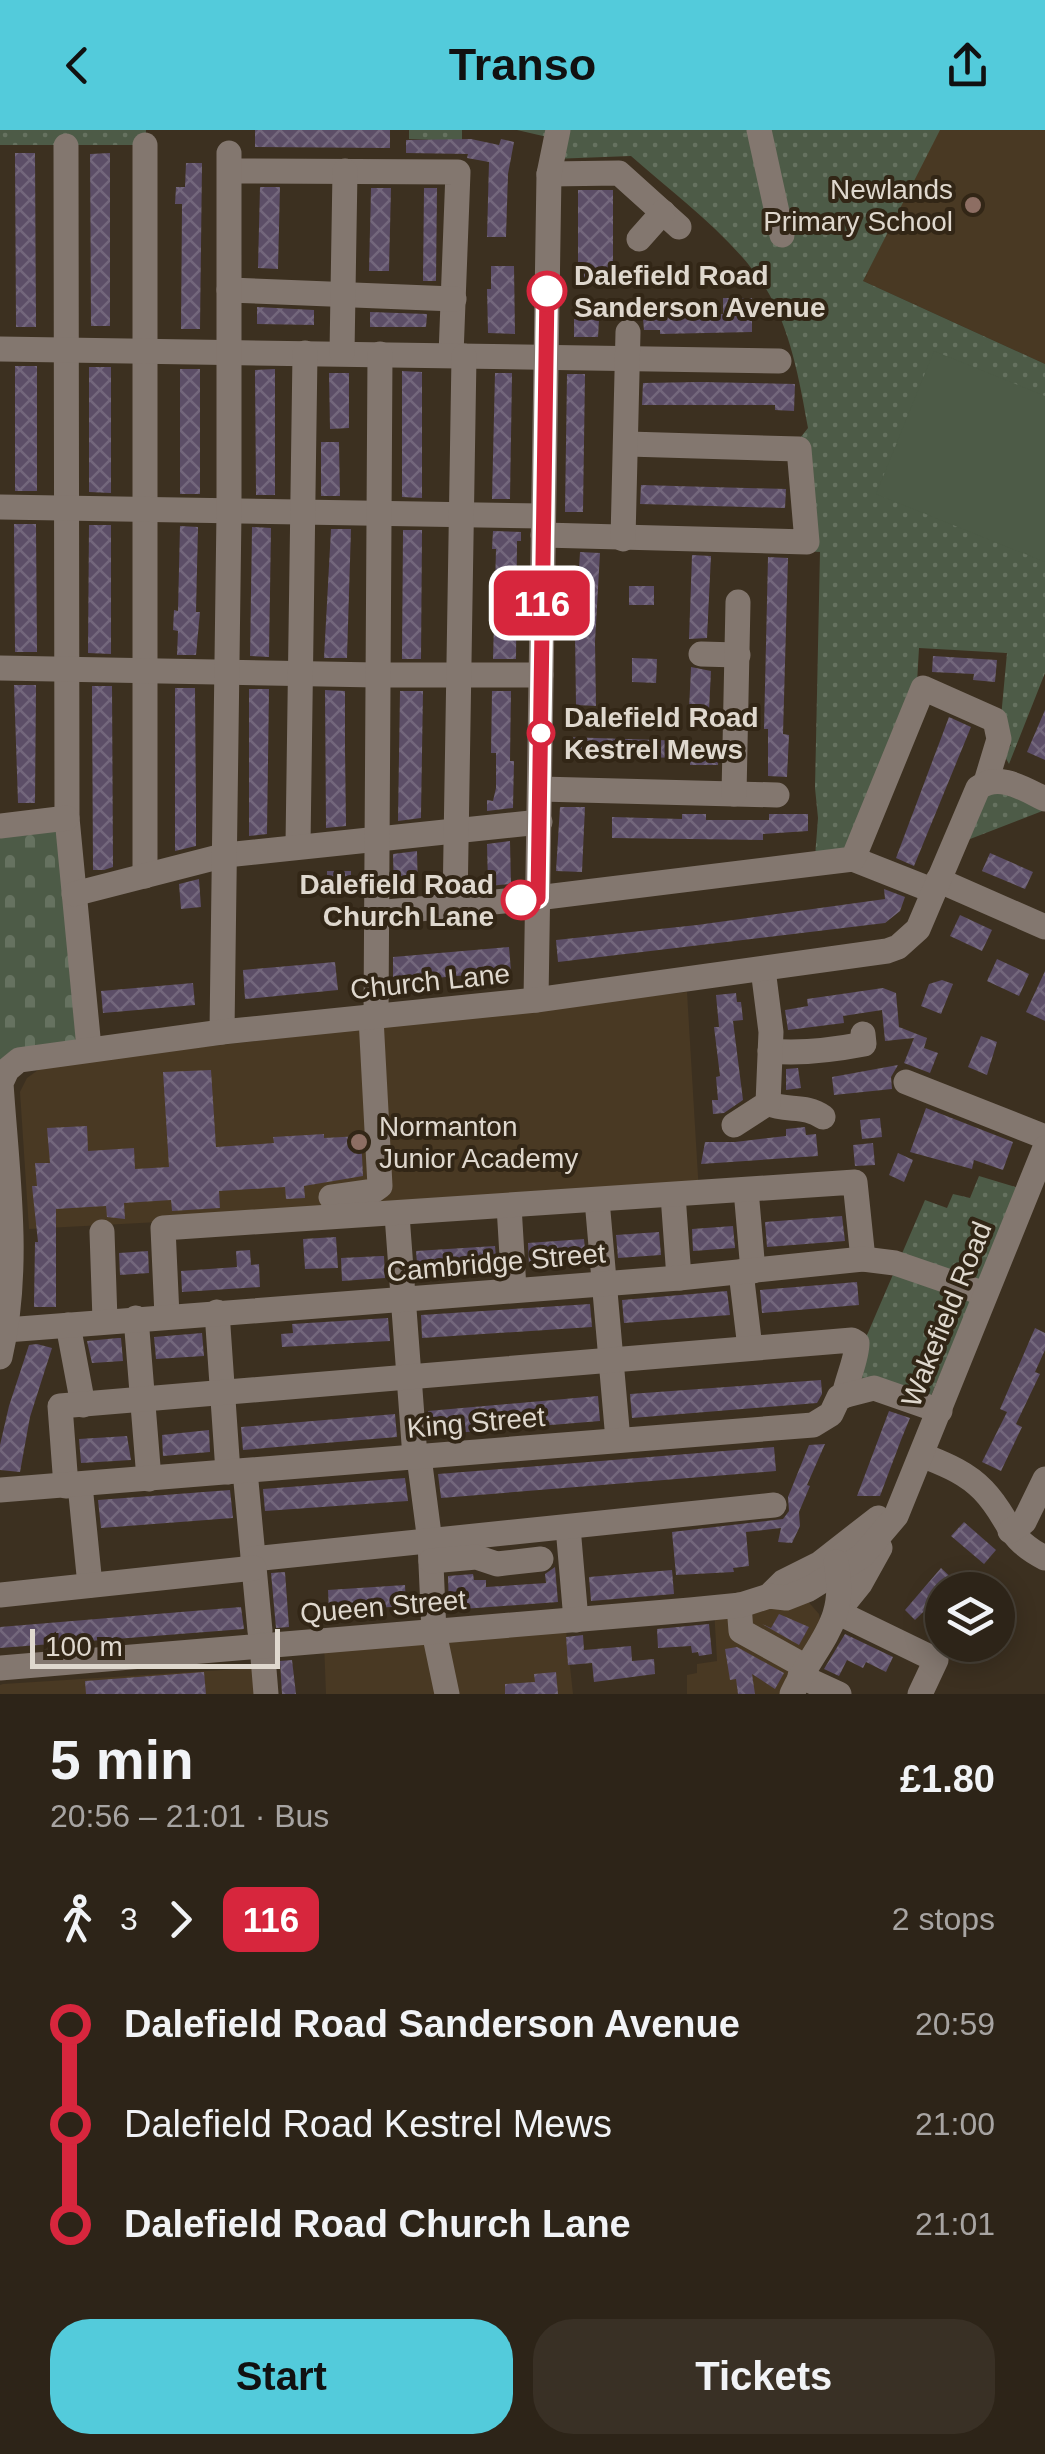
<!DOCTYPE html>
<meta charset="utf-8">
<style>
body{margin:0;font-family:Arial,sans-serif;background:#393025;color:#f1f3f6;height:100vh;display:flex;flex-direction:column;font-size:38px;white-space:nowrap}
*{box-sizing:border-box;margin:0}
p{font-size:32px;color:#a7a4a2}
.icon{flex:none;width:55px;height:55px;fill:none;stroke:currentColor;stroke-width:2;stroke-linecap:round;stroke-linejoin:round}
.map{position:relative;height:1564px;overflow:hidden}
.side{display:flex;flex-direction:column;background:#2d2418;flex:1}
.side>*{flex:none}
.badge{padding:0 20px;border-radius:15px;font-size:35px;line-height:65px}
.buttons{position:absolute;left:925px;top:1442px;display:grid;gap:20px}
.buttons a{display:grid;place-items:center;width:90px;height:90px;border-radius:50%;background:#2d2418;box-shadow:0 5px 25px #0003,0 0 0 2px #484137;font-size:50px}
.scale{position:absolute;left:30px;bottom:25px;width:250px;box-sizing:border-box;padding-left:10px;border:5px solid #dfd8ce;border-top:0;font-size:28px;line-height:35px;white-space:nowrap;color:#dfd8ce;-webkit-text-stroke:8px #322616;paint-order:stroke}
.map>.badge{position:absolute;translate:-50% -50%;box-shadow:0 0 0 5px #fff}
.legs{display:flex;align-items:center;gap:15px;height:110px;padding:0 50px;font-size:32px}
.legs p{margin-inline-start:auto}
.headline{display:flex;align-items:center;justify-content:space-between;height:170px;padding:0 50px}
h1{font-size:55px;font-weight:800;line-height:75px}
.action{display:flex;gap:20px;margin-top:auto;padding:20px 50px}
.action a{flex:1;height:115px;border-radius:40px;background:#53cbdb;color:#111;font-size:40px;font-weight:800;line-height:115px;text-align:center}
.action a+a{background:#393025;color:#f1f3f6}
ul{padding:0 50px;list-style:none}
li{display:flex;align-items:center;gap:35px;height:100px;font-size:38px}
li i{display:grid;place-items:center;width:15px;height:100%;margin:0 12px;background:currentColor}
li i::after{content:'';width:25px;height:25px;margin:-12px;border:8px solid;border-radius:50%;background:#2d2418}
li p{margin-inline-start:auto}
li:first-child i{background:linear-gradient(#0000 50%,currentColor 0)}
li:last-child i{background:linear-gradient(currentColor 50%,#0000 0)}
header{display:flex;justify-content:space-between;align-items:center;height:130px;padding:0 50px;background:#53cbdb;color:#111;font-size:45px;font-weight:800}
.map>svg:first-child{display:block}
.built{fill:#493923}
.grass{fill:url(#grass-dots)}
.cemetery{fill:url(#cemetery-stones)}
.pitch{fill:#4d5b47}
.building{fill:url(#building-cross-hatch)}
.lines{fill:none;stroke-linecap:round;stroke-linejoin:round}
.minor{stroke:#83776f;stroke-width:25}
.line-1-casing{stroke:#fff;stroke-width:22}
.line-1{stroke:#d7263d;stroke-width:15}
.education-dot{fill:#8d6e63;stroke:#322616;stroke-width:4}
.stop-1-dot{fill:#fff;stroke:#d7263d;stroke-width:5}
.labels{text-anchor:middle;stroke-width:8;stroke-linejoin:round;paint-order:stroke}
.poi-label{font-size:28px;fill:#dfd8ce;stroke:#322616;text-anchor:end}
.stop-label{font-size:28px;font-weight:bold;fill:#dfd8ce;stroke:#322616;text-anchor:start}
.street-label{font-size:28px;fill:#dfd8ce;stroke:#322616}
</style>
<header><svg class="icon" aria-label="back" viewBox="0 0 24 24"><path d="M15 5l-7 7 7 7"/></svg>Transo<svg class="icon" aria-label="share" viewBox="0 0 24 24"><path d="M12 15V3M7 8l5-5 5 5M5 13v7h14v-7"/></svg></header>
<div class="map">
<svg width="1045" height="1564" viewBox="0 0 1045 1564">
<defs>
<pattern id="grass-dots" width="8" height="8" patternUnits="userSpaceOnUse" patternTransform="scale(2.5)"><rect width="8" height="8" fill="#4d5b47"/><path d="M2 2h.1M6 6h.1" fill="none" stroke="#667260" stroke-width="1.8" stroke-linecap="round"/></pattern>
<pattern id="cemetery-stones" width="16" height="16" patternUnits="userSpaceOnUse" patternTransform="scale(2.5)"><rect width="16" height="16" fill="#4d5b47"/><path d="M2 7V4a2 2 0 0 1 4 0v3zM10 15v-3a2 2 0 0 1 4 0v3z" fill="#667260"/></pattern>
<pattern id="building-cross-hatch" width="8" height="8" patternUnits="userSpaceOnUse" patternTransform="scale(2.5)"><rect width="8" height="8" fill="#5c4e67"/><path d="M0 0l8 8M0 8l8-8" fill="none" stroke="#73677c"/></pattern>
</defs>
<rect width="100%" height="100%" fill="#3c3020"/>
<!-- built -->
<g class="built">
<polygon points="938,0 1045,0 1045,234 863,151"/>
<polygon points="687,862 699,1063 29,1099 20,962 27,948 45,935"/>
<polygon points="805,1468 819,1484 822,1500 792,1564 687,1564 687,1545 697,1543 697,1534 717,1531 714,1478"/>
<polygon points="565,1491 573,1564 326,1564 324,1512"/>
<polygon points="254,1538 258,1564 0,1564 0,1555 3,1554"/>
</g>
<!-- grass -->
<g class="grass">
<polygon points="0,0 146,0 145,15 0,15"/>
<polygon points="409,0 462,0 462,11 409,9"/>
<path d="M517,0H940L863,151L1045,234V543L1009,634L1004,625L1011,615L999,609L1007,523L919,518L917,553L858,717L814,740L818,688L815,658L820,422L802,421L796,313L808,298C800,252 790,197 765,157C732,106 676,66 631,26L552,29L556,9Z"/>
<polygon points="986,652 1045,680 952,716"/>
<polygon points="979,1046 1019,1058 928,1273 854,1245 864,1212 925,1070 947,1078 953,1064 970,1068"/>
</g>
<!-- cemetery -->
<polygon class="cemetery" points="67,688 89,918 0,930 0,696"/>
<!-- pitch -->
<polygon class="pitch" points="934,221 1045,266 1045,432 876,364"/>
<!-- building -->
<g class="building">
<polygon points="255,0 390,0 390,18 255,17"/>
<polygon points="471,9 499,15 501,9 514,12 508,44 506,107 487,107 489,32 467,28 468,24 406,23 406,10"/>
<polygon points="15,23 35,23 36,197 16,197"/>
<polygon points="110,23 110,196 91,196 90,24"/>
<polygon points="186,33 202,33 200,199 181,199 182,74 175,74 176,57 185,57"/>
<polygon points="260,57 280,57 278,139 258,138"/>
<polygon points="371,58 391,58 389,141 369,141"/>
<polygon points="424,58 437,58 436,151 423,151"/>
<rect x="578" y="60" width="35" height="89"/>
<polygon points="491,136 514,136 515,204 488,203 487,159 491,159"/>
<polygon points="723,168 752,168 752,202 660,204 660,200 644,200 642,178 672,179 672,184 723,184"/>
<polygon points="257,177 314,180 314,195 257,194"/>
<polygon points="370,182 427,184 426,197 370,197"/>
<polygon points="574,189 599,190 598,207 574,207"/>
<rect x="15" y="236" width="22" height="125"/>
<polygon points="89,237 111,237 111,363 89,362"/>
<rect x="180" y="239" width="20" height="125"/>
<polygon points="275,239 275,365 256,365 255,240"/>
<polygon points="402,241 422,242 422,368 402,367"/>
<polygon points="329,243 349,243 349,298 330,299"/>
<polygon points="495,243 512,243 510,369 492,369"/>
<polygon points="567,244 585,244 583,382 565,382"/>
<polygon points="700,252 795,254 794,281 775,280 775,275 642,275 643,253"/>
<polygon points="321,312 339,312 340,366 321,366"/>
<polygon points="641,355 786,359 785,378 640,374"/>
<polygon points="14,394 36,394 37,522 15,522"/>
<polygon points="89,395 111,395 111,524 88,523"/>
<polygon points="180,396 198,397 196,482 200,482 196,525 177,525 178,501 173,500 174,480 178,481"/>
<polygon points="252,397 271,398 269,527 250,526"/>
<polygon points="331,399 351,399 347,528 324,528"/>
<polygon points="403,400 422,400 421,529 402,529"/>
<polygon points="493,401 521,402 521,411 517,411 516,529 493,529 496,419 492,419"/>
<polygon points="580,422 600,423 595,512 596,576 576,575 575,504"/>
<polygon points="692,425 711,426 707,508 689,509"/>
<polygon points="768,427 788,428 783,604 789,605 787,647 768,646 768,599 764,599"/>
<rect x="629" y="456" width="25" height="19"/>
<polygon points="933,526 997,530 995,552 973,550 974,544 932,542"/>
<polygon points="632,528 657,529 656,553 632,552"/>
<polygon points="691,537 711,541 709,581 689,580"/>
<polygon points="14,555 36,555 35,673 18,673"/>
<polygon points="92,556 112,556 113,737 104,740 93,740"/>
<polygon points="175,558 195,558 196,683 196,716 175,721"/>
<polygon points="249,559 269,559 267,704 249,706"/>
<polygon points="325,560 345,561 345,619 346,696 326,698"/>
<polygon points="400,561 423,561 421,684 421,688 398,691"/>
<polygon points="492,561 511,561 510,631 514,631 513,678 487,681 487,670 493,671 496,658 496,623 491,623"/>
<polygon points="1045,580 1045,630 1027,622"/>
<polygon points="949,587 971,597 914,736 896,728"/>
<polygon points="565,607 719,612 718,635 690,635 690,628 564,626"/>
<polygon points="560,677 585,677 582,742 556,741"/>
<polygon points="682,684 706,684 706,690 769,690 769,684 808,684 808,701 763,704 763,710 612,708 612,687 682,689"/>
<polygon points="510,711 511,754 488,756 487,714"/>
<polygon points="417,721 418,763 394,765 393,724"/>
<polygon points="990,723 1033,742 1025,759 982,741"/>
<rect x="327" y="741" width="24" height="19"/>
<polygon points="199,749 201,777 181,779 179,754"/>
<polygon points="884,759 905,767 900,781 885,793 558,832 556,810 697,795 885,769"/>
<polygon points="960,785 992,800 982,821 950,806"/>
<polygon points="509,817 511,841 393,852 393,827"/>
<polygon points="997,829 1029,844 1019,866 987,851"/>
<polygon points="335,832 338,860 245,869 243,840"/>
<polygon points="1045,841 1045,891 1026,882"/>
<polygon points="942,850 953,854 941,884 921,876 929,854"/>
<polygon points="193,853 195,875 103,883 101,861"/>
<polygon points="883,858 896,863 899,897 927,908 924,918 938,923 930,943 904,933 914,908 885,911 882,880 843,886 844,893 788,900 785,880 808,876 807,869"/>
<polygon points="736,863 737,872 741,872 743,890 733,891 743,970 724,983 713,984 712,970 718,970 716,947 720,946 714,897 719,897 716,865"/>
<polygon points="981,906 997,912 987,945 968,937"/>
<polygon points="898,935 891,947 892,959 834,965 832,947"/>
<polygon points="798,938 801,958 786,960 786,939"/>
<polygon points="211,940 216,1017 274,1013 273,1007 324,1004 324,1008 361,1006 363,1046 304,1056 305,1068 286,1069 285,1057 219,1061 220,1078 172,1081 171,1070 124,1073 125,1089 107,1087 106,1076 56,1079 56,1177 34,1177 35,1112 38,1112 32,1056 37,1056 35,1033 50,1033 47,998 87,996 88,1021 134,1018 135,1039 169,1037 163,942"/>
<polygon points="926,978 1013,1012 1003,1040 974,1030 972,1039 910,1022"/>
<polygon points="880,988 882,1007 862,1009 860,990"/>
<polygon points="805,997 806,1005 816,1004 818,1026 701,1034 705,1012 735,1012 786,1006 786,999"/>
<polygon points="873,1013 875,1035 855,1036 853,1015"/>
<polygon points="898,1023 913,1030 904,1052 889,1045"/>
<polygon points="842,1086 845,1111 767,1117 765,1092"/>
<polygon points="733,1096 735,1118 693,1121 692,1099"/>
<polygon points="659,1102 661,1125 618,1128 616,1105"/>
<polygon points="336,1107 338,1138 305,1139 303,1109"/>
<polygon points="584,1109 586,1131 529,1136 528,1113"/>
<polygon points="495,1116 497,1139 418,1145 416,1121"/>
<polygon points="250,1120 251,1135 259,1134 260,1157 182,1162 181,1141 237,1137 236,1121"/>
<polygon points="148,1121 149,1143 120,1145 119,1123"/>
<polygon points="381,1126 384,1126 385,1148 342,1151 341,1128"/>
<polygon points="857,1152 859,1175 762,1183 760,1160"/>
<polygon points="727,1161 730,1185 624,1193 622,1170"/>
<polygon points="590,1174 592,1197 422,1208 421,1185"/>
<polygon points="388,1188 390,1211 282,1217 281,1204 293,1203 292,1194"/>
<polygon points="1035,1198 1045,1203 1045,1220 1035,1242 1040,1244 1016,1294 1022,1297 1001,1341 982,1332 1007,1282 1000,1279"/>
<polygon points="202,1203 204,1226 156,1229 154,1207"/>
<polygon points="118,1208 121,1208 123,1231 92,1233 87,1211"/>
<polygon points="37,1214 52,1218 30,1287 20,1342 0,1340 0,1315 9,1276 29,1215"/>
<polygon points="821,1250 822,1264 817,1273 632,1288 630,1264"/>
<polygon points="598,1266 600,1291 430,1305 428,1281"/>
<polygon points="889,1281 910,1288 901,1310 880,1366 857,1366"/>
<polygon points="395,1284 397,1307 243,1320 241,1297"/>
<polygon points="209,1300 210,1322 163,1326 162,1305"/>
<polygon points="127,1306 131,1330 81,1333 79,1309"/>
<polygon points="825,1314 807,1355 810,1356 799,1382 800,1396 792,1413 778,1412 781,1398 746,1402 749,1436 733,1438 734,1442 676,1445 672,1402 783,1389 789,1381 788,1367 809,1315"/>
<polygon points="774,1317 776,1341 441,1368 438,1344"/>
<polygon points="405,1348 408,1371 265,1381 263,1359"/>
<polygon points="230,1360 233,1388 101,1398 98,1370"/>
<polygon points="964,1392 996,1420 984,1434 951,1406"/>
<polygon points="555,1437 558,1472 449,1480 448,1446 473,1444 474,1450 486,1450 486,1457 546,1453 545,1444"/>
<polygon points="941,1438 955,1451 915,1490 905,1480"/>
<polygon points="672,1440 674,1464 591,1471 589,1447"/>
<polygon points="285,1442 289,1497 276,1498 271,1443"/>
<polygon points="405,1455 406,1476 329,1481 328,1460"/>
<polygon points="241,1477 244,1499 0,1518 0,1497"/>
<polygon points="779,1484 809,1497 799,1515 762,1494 771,1498"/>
<polygon points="709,1494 712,1524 699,1526 698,1522 692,1523 691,1516 658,1518 657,1499"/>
<polygon points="845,1504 893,1527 886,1542 866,1532 863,1538 847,1530 839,1546 824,1539"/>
<polygon points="583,1505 584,1520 631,1516 632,1531 654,1529 655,1544 594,1552 592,1533 568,1535 566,1507"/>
<polygon points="737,1517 784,1543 775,1559 752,1544 755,1564 738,1564 736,1549 730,1550 725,1519"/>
<polygon points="292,1530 296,1564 282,1564 280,1531"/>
<polygon points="204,1542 206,1564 86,1564 85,1551"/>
<polygon points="556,1542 558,1564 505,1564 505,1554 535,1552 534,1544"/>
</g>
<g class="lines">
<!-- minor -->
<g class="minor">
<polyline points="759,0 782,105"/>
<polyline points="145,15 145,746"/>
<polyline points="66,16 67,688 89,918"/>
<polyline points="230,41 458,42 451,225"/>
<polyline points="549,44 619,43 679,97"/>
<polyline points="639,109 663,82"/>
<polyline points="229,160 454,169"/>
<polyline points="0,219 779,231"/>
<polyline points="342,223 345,41"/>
<polyline points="0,377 543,386"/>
<polyline points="543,405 807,412 799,319 628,314"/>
<polyline points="623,409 628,202"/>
<polyline points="701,524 738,525"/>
<polyline points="0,538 377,545 541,545"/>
<polyline points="540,659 777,665"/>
<polyline points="734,664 738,472"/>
<polyline points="0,696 67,688"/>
<polyline points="298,715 305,223"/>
<polyline points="853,729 934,761"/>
<polyline points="938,750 1045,797"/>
<polyline points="74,764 226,725 540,692"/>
<polyline points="455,776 464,226"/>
<polyline points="376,783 537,768 853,729 923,558 995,590 999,609 986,652"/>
<polyline points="536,870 549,44 558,0"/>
<polyline points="376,888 380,224"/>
<polyline points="222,902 229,382 229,23"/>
<path d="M770,921C802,924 833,920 864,914L863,904"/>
<polyline points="906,952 1045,1007"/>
<path d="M768,973C786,982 805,974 823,987"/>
<polyline points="734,995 768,973 771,902 763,839"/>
<polyline points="746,1060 753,1141"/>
<polyline points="673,1065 679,1148"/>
<polyline points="331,1067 373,1061 380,1056 371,888"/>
<polyline points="597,1070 618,1310"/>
<polyline points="509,1076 514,1159"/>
<polyline points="397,1085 415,1327"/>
<polyline points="102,1102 105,1190"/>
<polyline points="741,1142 750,1218"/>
<polyline points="217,1182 228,1342"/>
<polyline points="167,1186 163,1098 855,1052 863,1129"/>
<polyline points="136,1188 149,1349"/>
<polyline points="68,1195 83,1275"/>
<polyline points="6,1200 679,1148 863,1129 895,1133 985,1164"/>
<path d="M0,1227C21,1137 7,1044 1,953L7,940L19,930L222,902L536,870L887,821L898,817L918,799L978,658C999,642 1024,659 1045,669"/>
<path d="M922,1325C944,1334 966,1342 983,1360C1011,1389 1004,1407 1045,1428"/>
<polyline points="419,1327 430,1412 434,1502 447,1564"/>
<polyline points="245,1341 260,1501"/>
<polyline points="80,1355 90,1455"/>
<path d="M66,1356L60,1276L852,1210L857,1213C857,1229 847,1249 844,1266"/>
<polyline points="0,1360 813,1295 831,1284 839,1267 874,1258 940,1281"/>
<polyline points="568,1397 576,1490"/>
<polyline points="1010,1401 1024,1392 1045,1349"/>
<polyline points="253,1429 774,1375"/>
<polyline points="431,1431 476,1427 497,1434 541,1429"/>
<polyline points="0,1465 254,1438"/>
<polyline points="769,1466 783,1452 819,1434 878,1388"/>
<polyline points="739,1475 741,1501 806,1537"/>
<polyline points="839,1480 860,1454 880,1418"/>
<polyline points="837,1482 936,1530 920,1564"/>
<polyline points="262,1515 266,1564"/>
<polyline points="0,1538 690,1480 741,1475 769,1466 786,1468 809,1459 862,1426 896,1386 1045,1018"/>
<polyline points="800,1546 839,1564"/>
<path d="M792,1564C815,1513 849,1494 836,1432"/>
</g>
</g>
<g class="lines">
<!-- line-1 casing -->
<g class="line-1-casing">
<polyline id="line-1" points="521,770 538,768 547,161"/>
</g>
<!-- line-1 -->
<use href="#line-1" class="line-1"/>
</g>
<!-- markers -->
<g class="education-dot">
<circle cx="973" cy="75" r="10"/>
<circle cx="359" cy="1012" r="10"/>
</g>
<g class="stop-1-dot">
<circle cx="547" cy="161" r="18"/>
<circle cx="541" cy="603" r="12"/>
<circle cx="521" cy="770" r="18"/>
</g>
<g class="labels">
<!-- poi labels -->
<g class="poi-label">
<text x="953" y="69">Newlands<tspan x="953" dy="32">Primary School</tspan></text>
<text x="379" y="1006" text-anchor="start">Normanton<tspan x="379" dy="32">Junior Academy</tspan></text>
</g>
<!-- stop labels -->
<g class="stop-label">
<text x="574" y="155">Dalefield Road<tspan x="574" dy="32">Sanderson Avenue</tspan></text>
<text x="564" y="597">Dalefield Road<tspan x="564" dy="32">Kestrel Mews</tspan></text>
<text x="494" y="764" text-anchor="end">Dalefield Road<tspan x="494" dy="32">Church Lane</tspan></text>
</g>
<!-- street labels -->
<g class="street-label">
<text transform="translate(430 851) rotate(-6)" y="10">Church Lane</text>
<text transform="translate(496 1132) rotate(-5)" y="10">Cambridge Street</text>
<text transform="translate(946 1184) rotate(-68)" y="10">Wakefield Road</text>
<text transform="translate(476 1292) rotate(-5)" y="10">King Street</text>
<text transform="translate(383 1476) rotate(-5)" y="10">Queen Street</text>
</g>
</g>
</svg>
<div class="buttons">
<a><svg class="icon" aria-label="layers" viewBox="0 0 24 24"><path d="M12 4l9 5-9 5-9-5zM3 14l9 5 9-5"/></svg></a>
</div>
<div class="scale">100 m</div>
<b class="badge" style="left:542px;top:473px;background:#d7263d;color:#fff">116</b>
</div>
<section class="side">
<div class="headline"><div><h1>5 min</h1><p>20:56 – 21:01 · Bus</p></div><b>£1.80</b></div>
<div class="legs"><svg class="icon" aria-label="walk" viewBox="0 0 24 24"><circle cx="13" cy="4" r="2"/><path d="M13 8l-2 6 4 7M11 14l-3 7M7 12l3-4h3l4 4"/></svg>3<svg class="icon" aria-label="forward" viewBox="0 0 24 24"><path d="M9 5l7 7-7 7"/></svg><b class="badge" style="background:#d7263d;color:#fff">116</b><p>2 stops</p></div>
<ul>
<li><i style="color:#d7263d"></i><b>Dalefield Road Sanderson Avenue</b><p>20:59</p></li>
<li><i style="color:#d7263d"></i><span>Dalefield Road Kestrel Mews</span><p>21:00</p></li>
<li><i style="color:#d7263d"></i><b>Dalefield Road Church Lane</b><p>21:01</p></li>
</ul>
<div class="action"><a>Start</a><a>Tickets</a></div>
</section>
